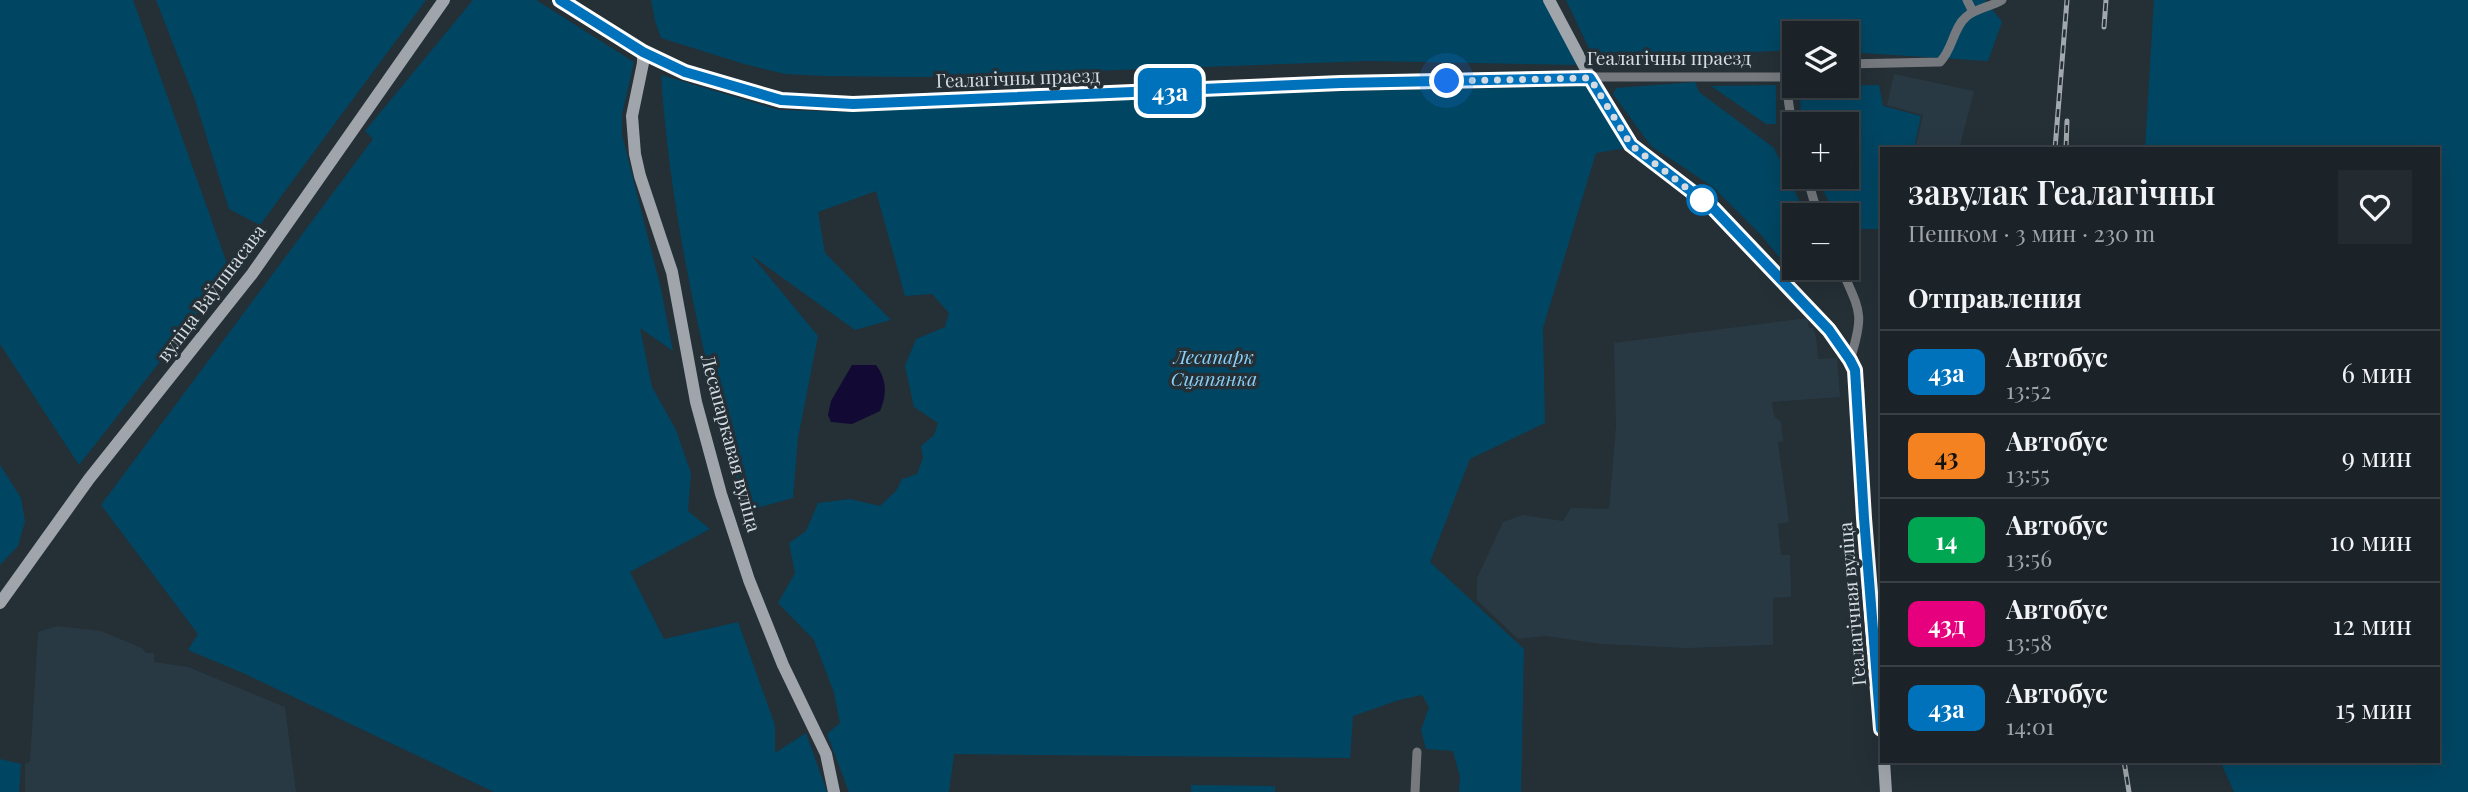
<!DOCTYPE html>
<html lang="ru">
<meta charset="utf-8">
<style>
body{margin:0;font-family:"Playfair Display",serif;background:#242b30;color:#f1f3f6;height:100vh;display:flex;flex-direction:column;font-size:26px;white-space:nowrap}
*{box-sizing:border-box;margin:0}
p{font-size:23px;color:#a0a4a8}
.icon{flex:none;width:38px;height:38px;fill:none;stroke:currentColor;stroke-width:2;stroke-linecap:round;stroke-linejoin:round}
.map{position:relative;flex:1;overflow:hidden}
.side{position:absolute;left:1880px;top:147px;width:560px;height:616px;display:flex;flex-direction:column;background:#1b2328;border-radius:0px;box-shadow:0 7px 28px #0002,0 0 0 2px #394045}
.side>*{flex:none}
.badge{padding:0 14px;border-radius:10px;font-size:24px;line-height:46px}
.buttons{position:absolute;left:1782px;top:21px;display:grid;gap:14px}
.buttons a{display:grid;place-items:center;width:77px;height:77px;border-radius:0px;background:#1b2328;box-shadow:0 7px 28px #0002,0 0 0 2px #394045;font-size:35px}
.you{position:absolute;width:35px;height:35px;margin:-18px;border:5px solid #fff;border-radius:50%;background:#1a73e8;box-shadow:0 0 0 10px #1a73e833}
.map>.badge{position:absolute;translate:-50% -50%;box-shadow:0 0 0 4px #fff}
h2{padding:0 28px;font-size:26px;line-height:63px}
.round{display:grid;place-items:center;flex:none;width:74px;height:74px;border-radius:0px;background:#242b30}
.summary{display:flex;align-items:center;justify-content:space-between;height:119px;padding:0 28px}
h1{font-size:33px;font-weight:600;line-height:52px}
ul{padding:0;list-style:none}
li{display:flex;align-items:center;gap:21px;height:84px;padding:0 28px;border-top:2px solid #394045}
li div{flex:1}
li b{display:block;font-size:26px}
li em{font-style:normal}
li .badge{min-width:77px;font-weight:700;text-align:center}
.map>svg:first-child{display:block}
.built{fill:#293944}
.green{fill:#004663}
.water{fill:#120934}
.lines{fill:none;stroke-linecap:round;stroke-linejoin:round}
.street{stroke:#767a7e;stroke-width:9}
.secondary{stroke:#a0a5ac;stroke-width:12}
.rail-casing{stroke:#a1a9ae;stroke-width:5}
.rail{stroke:#242f36;stroke-width:2.5;stroke-dasharray:8;stroke-linecap:butt}
.line-casing{stroke:#fff;stroke-width:16}
.line{stroke:#0072bc;stroke-width:10}
.walk{stroke:#d5dbe0;stroke-width:7;stroke-dasharray:0 12.6}
.stop-dot{fill:#fff;stroke:#0072bc;stroke-width:3.5}
.labels{text-anchor:middle;stroke-width:7;stroke-linejoin:round;paint-order:stroke}
.street-label{font-size:19px;fill:#d5dbe0;stroke:#242f36}
.park-label{font-size:19px;font-style:italic;fill:#8acff6;stroke:#242f36}
</style>
<div class="map">
<svg width="2468" height="792" viewBox="0 0 2468 792">
<rect width="100%" height="100%" fill="#242f36"/>
<!-- built -->
<g class="built">
<polygon points="1894,74 1974,91 1959,149 1915,149 1923,115 1887,105"/>
<polygon points="1808,318 1809,328 1813,328 1816,337 1818,359 1837,358 1840,397 1772,402 1774,416 1781,422 1783,441 1778,442 1789,522 1778,524 1781,555 1790,555 1791,597 1773,598 1773,645 1686,648 1602,644 1545,636 1518,639 1477,600 1477,578 1503,522 1523,515 1563,521 1571,508 1609,509 1616,426 1614,343"/>
<polygon points="57,626 101,631 142,648 146,653 154,653 154,662 188,667 285,707 296,792 25,792 25,764 30,762 38,632"/>
</g>
<!-- green -->
<g class="green">
<polygon points="0,0 133,0 230,272 79,465 0,344"/>
<polygon points="156,0 426,0 260,225 229,209 195,100"/>
<polygon points="473,0 536,0 634,62 622,114 622,135 661,289 673,351 640,328 652,387 676,430 691,473 688,511 710,529 630,572 664,639 738,622 775,725 775,753 806,733 827,792 494,792 243,673 188,650 198,634 101,505 373,139 365,131"/>
<polygon points="651,0 1547,0 1580,65 1369,61 923,77 825,76 785,74 744,64 661,38 655,21"/>
<polygon points="1566,0 1985,0 2002,22 1988,61 1846,52 1846,33 1794,33 1794,50 1594,59"/>
<polygon points="2154,0 2468,0 2468,792 2234,792 2220,761 2438,761 2438,149 2145,149"/>
<path d="M661,75L779,110L849,112L1304,92L1597,86L1639,146L1596,153L1543,328L1545,423L1470,459L1430,562L1524,649L1521,792H1459L1460,777L1453,751L1426,749L1421,730L1429,707L1422,695L1399,700L1353,716L1350,758L954,754L949,792H849L827,734L840,723L834,693L814,640L778,603L795,573L789,543L806,531L818,503L850,499L880,506L896,491L902,479L917,474L923,458L921,446L934,435L938,423L914,407L905,366L916,339L945,327L949,313L932,294L905,296L876,191L818,212L825,253L891,320L855,330L751,255L818,336L798,438L793,498L746,511C705,369 671,223 661,75Z"/>
<polygon points="1695,82 1699,92 1774,148 1806,215 1794,215 1794,267 1788,268 1762,236 1713,187 1651,146 1613,94 1616,88"/>
<polygon points="1776,85 1776,124 1766,124 1711,86"/>
<polygon points="1879,85 1883,106 1921,116 1914,149 1881,149 1881,229 1846,229 1846,215 1835,215 1817,177 1846,177 1846,124 1801,124 1800,86"/>
<polygon points="0,465 21,498 25,521 18,546 0,565"/>
<polygon points="0,759 21,764 19,792 0,792"/>
<polygon points="1191,785 1275,786 1275,792 1191,792"/>
</g>
<!-- water -->
<path class="water" d="M852,365H876C887,380 887,394 880,411L852,424L831,422L828,415L831,401Z"/>
<g class="lines">
<!-- street -->
<g class="street">
<polyline points="1967,0 1973,12"/>
<polyline points="643,52 685,72 781,100 853,104 1341,83 1590,77 1785,77 1794,72"/>
<path d="M1846,64L1940,62C1953,49 1953,28 1966,17C1976,8 1991,7 2002,0"/>
<polyline points="1785,77 1794,140"/>
<polyline points="1807,177 1818,215"/>
<path d="M1841,268C1860,312 1865,312 1850,360"/>
<polyline points="1415,792 1417,752"/>
</g>
<!-- secondary -->
<g class="secondary">
<polyline points="559,0 643,52 643,63 632,116 635,154 640,176 672,272 696,402 721,494 749,580 783,665 826,754 834,792"/>
<polyline points="1549,0 1590,77 1631,145 1713,208 1778,276 1829,330 1850,360 1855,370 1858,386 1864,518 1881,729"/>
<polyline points="0,603 89,479 252,274 444,0"/>
<polyline points="1884,761 1886,792"/>
</g>
<!-- rail casing -->
<g class="rail-casing">
<g id="rail">
<polyline points="2104,27 2106,0"/>
<polyline points="2055,149 2067,0"/>
<polyline points="2066,149 2067,121"/>
<polyline points="2124,761 2129,792"/>
</g>
</g>
<!-- rail -->
<use href="#rail" class="rail"/>
</g>
<g class="lines">
<!-- line casing -->
<g class="line-casing">
<polyline id="line" points="560,0 643,52 685,72 781,100 853,104 1341,83 1590,78 1631,145 1713,208 1829,330 1850,360 1855,370 1864,518 1881,729"/>
</g>
<!-- line -->
<use href="#line" class="line"/>
<!-- walk -->
<polyline class="walk" points="1447,81 1590,78 1631,145 1702,200"/>
</g>
<!-- markers -->
<circle class="stop-dot" cx="1702" cy="200" r="14"/>
<g class="labels">
<!-- street labels -->
<g class="street-label">
<text x="1669" y="65">Геалагічны праезд</text>
<text transform="translate(1018 78) rotate(-2)" y="7">Геалагічны праезд</text>
<text transform="translate(211 293) rotate(-53)" y="7">вуліца Ваўпшасава</text>
<text transform="translate(731 443) rotate(75)" y="7">Лесапаркавая вуліца</text>
<text transform="translate(1852 604) rotate(-95)" y="7">Геалагічная вуліца</text>
</g>
<!-- park labels -->
<g class="park-label">
<text x="1214" y="364">Лесапарк<tspan x="1214" dy="22">Сцяпянка</tspan></text>
</g>
</g>
</svg>
<div class="buttons">
<a><svg class="icon" aria-label="layers" viewBox="0 0 24 24"><path d="M12 4l9 5-9 5-9-5zM3 14l9 5 9-5"/></svg></a>
<a>+</a>
<a>−</a>
</div>
<div class="you" style="left:1447px;top:81px"></div>
<b class="badge" style="left:1170px;top:91px;background:#0072bc;color:#fff">43а</b>
<section class="side">
<div class="summary"><div><h1>завулак Геалагічны</h1><p>Пешком · 3 мин · 230 m</p></div><a class="round"><svg class="icon" aria-label="heart" viewBox="0 0 24 24"><path d="M12 20l-8-8c-3-5 5-10 8-4 3-6 11-1 8 4z"/></svg></a></div>
<h2>Отправления</h2>
<ul>
<li><span class="badge" style="background:#0072bc;color:#fff">43а</span><div><b>Автобус</b><p>13:52</p></div><em>6 мин</em></li>
<li><span class="badge" style="background:#f58220;color:#111">43</span><div><b>Автобус</b><p>13:55</p></div><em>9 мин</em></li>
<li><span class="badge" style="background:#00a651;color:#fff">14</span><div><b>Автобус</b><p>13:56</p></div><em>10 мин</em></li>
<li><span class="badge" style="background:#e6007e;color:#fff">43д</span><div><b>Автобус</b><p>13:58</p></div><em>12 мин</em></li>
<li><span class="badge" style="background:#0072bc;color:#fff">43а</span><div><b>Автобус</b><p>14:01</p></div><em>15 мин</em></li>
</ul>
</section>
</div>
